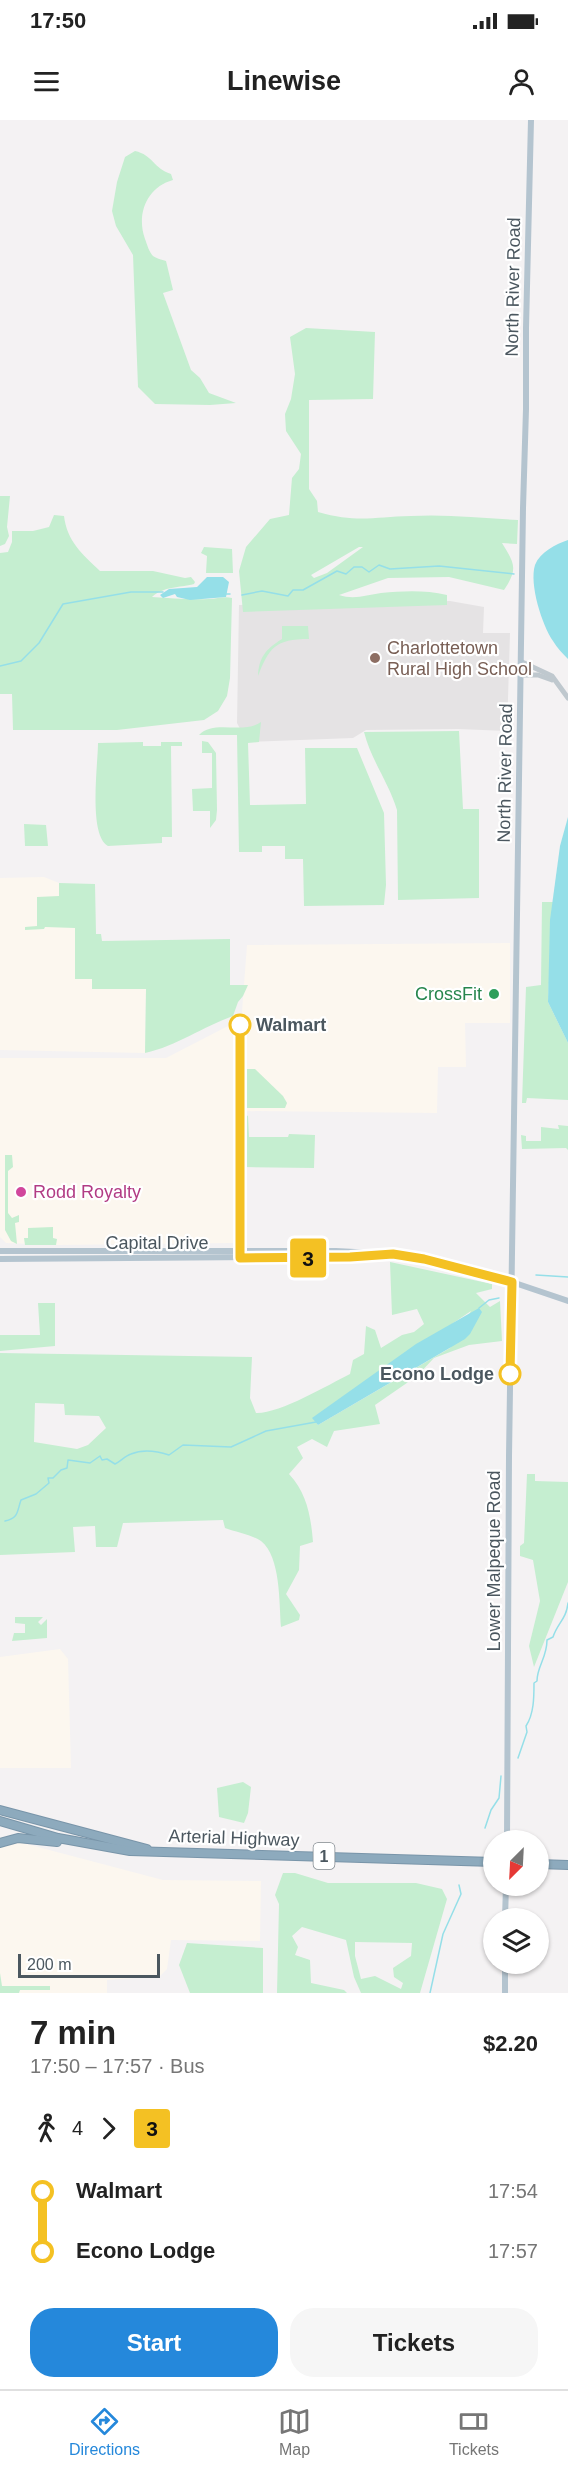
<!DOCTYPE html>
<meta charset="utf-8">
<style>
body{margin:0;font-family:Helvetica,sans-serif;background:#f6f6f6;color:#222;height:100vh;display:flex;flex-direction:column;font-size:22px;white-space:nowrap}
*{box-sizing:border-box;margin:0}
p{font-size:20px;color:#767676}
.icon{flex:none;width:33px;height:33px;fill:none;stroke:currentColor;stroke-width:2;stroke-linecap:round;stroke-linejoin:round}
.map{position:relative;height:1873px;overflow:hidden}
.panel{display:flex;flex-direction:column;background:#fff;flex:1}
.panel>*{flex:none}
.badge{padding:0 12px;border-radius:4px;font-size:21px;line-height:39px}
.needle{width:39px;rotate:204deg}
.tools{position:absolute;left:483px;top:1710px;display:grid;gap:12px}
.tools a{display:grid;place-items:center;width:66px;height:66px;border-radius:50%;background:#fff;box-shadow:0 2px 4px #0004;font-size:30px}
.scale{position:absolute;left:18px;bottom:15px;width:142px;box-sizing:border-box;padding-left:6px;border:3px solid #4b575f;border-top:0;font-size:16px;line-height:21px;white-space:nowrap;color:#4b575f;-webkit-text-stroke:4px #fff;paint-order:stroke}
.map>.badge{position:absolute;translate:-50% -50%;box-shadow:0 0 0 3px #fff}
.legs{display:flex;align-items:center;gap:9px;height:66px;padding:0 30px;font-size:20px}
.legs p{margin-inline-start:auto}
.headline{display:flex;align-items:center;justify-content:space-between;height:102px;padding:0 30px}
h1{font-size:33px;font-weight:600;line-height:45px}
.action{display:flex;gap:12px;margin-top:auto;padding:12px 30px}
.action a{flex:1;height:69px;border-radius:24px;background:#2588db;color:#fff;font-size:24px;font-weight:600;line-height:69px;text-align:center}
.action a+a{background:#f6f6f6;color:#222}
ul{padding:0 30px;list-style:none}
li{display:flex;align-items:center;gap:21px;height:60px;font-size:22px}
li i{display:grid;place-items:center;width:9px;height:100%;margin:0 8px;background:currentColor}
li i::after{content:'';width:15px;height:15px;margin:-8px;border:4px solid;border-radius:50%;background:#fff}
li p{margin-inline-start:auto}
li:first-child i{background:linear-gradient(#0000 50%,currentColor 0)}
li:last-child i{background:linear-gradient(currentColor 50%,#0000 0)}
.status{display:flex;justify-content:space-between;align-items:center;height:42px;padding:0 30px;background:#fff;direction:ltr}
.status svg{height:16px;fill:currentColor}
header{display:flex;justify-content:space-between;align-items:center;height:78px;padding:0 30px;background:#fff;font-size:27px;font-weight:600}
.tabs{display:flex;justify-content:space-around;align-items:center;height:84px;border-top:2px solid #e0e0e0;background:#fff;font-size:16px;color:#767676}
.tabs a{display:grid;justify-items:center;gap:3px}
.tabs .active{color:#2588db}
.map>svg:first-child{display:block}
.commercial{fill:#fcf7ef}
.education{fill:#e5e3e4}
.green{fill:#c5eed0;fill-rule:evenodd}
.water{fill:#95dfe8}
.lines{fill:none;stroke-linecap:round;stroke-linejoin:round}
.stream{stroke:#95dfe8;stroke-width:1.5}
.highway-casing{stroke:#7995a9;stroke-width:10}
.minor{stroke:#bfc8ce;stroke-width:5}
.major{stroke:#b4c4cf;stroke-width:6}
.highway{stroke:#8daabd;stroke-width:8}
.line-1-casing{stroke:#fff;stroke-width:14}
.line-1{stroke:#f4c123;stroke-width:9}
.education-dot{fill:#8d6e63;stroke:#fff;stroke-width:2}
.leisure-dot{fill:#2e9e5b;stroke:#fff;stroke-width:2}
.stop-1-dot{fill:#fff;stroke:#f4c123;stroke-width:3}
.hotel-dot{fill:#d1479c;stroke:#fff;stroke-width:2}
.labels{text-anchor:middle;stroke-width:4.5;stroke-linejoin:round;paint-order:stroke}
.shield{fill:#fff;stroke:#81898f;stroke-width:1.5}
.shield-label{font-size:16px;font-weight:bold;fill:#4b575f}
.street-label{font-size:18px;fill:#4b575f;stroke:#fff}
.education-label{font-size:18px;fill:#785e54;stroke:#fff;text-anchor:start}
.leisure-label{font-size:18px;fill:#27864d;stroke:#fff;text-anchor:end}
.stop-label{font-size:18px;font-weight:bold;fill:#4b575f;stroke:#fff;text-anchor:start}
.hotel-label{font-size:18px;fill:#b23c85;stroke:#fff;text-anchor:start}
</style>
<div class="status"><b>17:50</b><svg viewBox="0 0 49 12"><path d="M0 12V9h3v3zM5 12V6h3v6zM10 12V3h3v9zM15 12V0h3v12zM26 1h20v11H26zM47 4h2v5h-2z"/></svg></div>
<header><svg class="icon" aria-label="menu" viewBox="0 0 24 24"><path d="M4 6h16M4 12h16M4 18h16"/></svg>Linewise<svg class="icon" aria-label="person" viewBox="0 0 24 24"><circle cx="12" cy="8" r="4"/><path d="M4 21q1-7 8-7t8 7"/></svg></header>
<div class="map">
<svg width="568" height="1873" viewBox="0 0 568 1873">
<rect width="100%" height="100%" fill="#f4f2f3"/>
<!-- commercial -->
<g class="commercial">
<polygon points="44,757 59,763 59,776 75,808 75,816 92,859 92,869 146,869 145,933 0,930 0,758"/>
<polygon points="510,823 510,903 465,903 466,947 438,947 437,993 242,991 241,905 247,825"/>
<polygon points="228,906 235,910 233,1123 56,1125 6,1123 0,1117 0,938 166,938"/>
<polygon points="60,1529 68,1539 71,1648 0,1648 0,1537"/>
<polygon points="0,1717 163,1760 261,1761 260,1821 171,1820 167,1849 160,1856 107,1860 107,1873 0,1873"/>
</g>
<!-- education -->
<polygon class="education" points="450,481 484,487 483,513 510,513 507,611 458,609 366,610 353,618 247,622 237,603 239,485"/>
<!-- green -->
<g class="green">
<path d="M135,31C153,35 153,48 171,54L173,60C147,67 136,94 145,119C147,124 149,132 153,136C156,138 162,140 166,141L173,170L163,173L191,250L200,258L209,273L236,283L210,285L155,284L138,267L133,135L116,106L112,91L117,62L125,37Z"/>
<path d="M306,208L375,212L373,279L309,280V369L317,381L318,392C357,403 373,397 411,396C446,394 483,398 518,400L517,424L502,423C515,444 518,449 504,470L449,457L388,458L339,475C354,480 367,475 381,473C404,471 425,470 447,475V485L243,492L239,451L246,427L270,399L289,395L292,358L299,349L301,334L286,311L285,294L291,279L295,254L290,217ZM359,427H363L327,453L314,458L311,455Z"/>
<polygon points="0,376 10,376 7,407 9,416 5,424 0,426"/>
<path d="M54,395L64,396C67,421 82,434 100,451H153L185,458L191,457L195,462L194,464C179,468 164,466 152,477C171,478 189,480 209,479C217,479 224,476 232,478L230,558L227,576L218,591L204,600L117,610H13L12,574H0V433L8,432L12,422V411H33L49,407Z"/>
<polygon points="204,427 232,429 233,453 206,453 207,436 201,433"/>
<path d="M282,506H308L309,519C275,519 269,528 258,556C259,537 266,529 282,519Z"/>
<path d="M261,602L259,622L248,623L250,685L306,684L305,628H357L384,693L386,765L384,785L304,786L303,739H285V726H262V732H239L237,615H199C214,599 243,615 261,602Z"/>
<path d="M459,611L463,689H479V778L398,780L397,690C389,663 371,640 364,612Z"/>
<polygon points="202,621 208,622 216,633 217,690 216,700 210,708 210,691 193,691 192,669 212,668 212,633 202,633"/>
<path d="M143,622V626H161V622H182V626H171L172,717H162V723L108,726C88,715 98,644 98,623Z"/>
<polygon points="24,704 46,705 48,726 25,726"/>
<path d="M59,763L95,764L96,814H101L102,821L230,819V865H248L243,876L238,882L233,896C202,907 177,926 145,933L146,869H92V859H75V808L45,807L44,809L25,810V807L37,806V777L59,776Z"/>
<polygon points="542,782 553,782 548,882 568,923 568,980 527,978 526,983 522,983 526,867 541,865"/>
<polygon points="247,949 255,949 283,976 287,983 285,988 243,988 242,953"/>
<polygon points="246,995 248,996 249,1017 288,1017 289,1014 315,1015 314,1048 245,1047 243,1041 243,1001"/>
<polygon points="558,1005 568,1006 568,1030 566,1028 522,1029 521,1015 526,1016 526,1021 541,1021 541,1007 559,1009"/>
<polygon points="5,1035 12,1035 13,1047 8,1051 8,1093 12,1098 19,1095 19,1102 15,1103 17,1124 11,1121 5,1110"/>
<polygon points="53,1107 53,1118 57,1119 56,1125 25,1125 24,1118 28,1118 28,1108"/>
<path d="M390,1142L492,1164V1169L476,1173L490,1187L500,1181L502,1221L469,1225L434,1238L417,1256L375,1285L380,1304L334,1311L327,1327L312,1319L297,1327L303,1338L289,1354C307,1373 311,1397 313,1422L300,1426L299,1450L286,1474L300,1495L299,1500L281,1507C279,1483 281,1437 261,1421C252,1415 236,1412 225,1408L223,1400L123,1403L117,1427H96L95,1406L73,1407L75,1432L0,1435V1233L252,1237L250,1278L256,1293C279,1294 328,1265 350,1254L353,1240L364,1234L366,1206L375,1210L381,1228L402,1215L414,1212L424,1204L417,1189L392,1195ZM471,1191L450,1228L318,1305L313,1298ZM35,1283L64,1284L65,1295L99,1296L106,1308L88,1325L77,1329L34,1322Z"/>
<polygon points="38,1183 55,1183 55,1226 0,1231 0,1215 40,1215"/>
<polygon points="527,1354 535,1354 535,1361 568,1362 568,1462 534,1547 529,1526 540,1481 533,1440 520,1436 520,1426 524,1423"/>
<polygon points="15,1497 43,1497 38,1502 41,1505 47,1499 47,1518 12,1521 14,1513 25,1513 25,1504 15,1503"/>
<polygon points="243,1662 251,1667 248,1693 244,1703 219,1697 217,1668"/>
<path d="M283,1753H295L328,1763H416L442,1769L447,1779L420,1873H361L354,1857L346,1820L302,1807L292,1816L298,1827L295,1835L310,1840L311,1863L344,1870L347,1873H277L279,1784L275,1775ZM355,1822L412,1823L411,1836L393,1848L394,1857L403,1863L401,1869L375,1856L361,1859L355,1836Z"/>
<polygon points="187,1823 263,1828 263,1873 190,1873 179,1845"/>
<polygon points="0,1853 2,1866 50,1866 50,1870 20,1870 19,1873 0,1873"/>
</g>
<!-- water -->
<g class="water">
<path d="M568,420V539C563,534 557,528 553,521C542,505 529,464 535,445C540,432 556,424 568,420Z"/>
<polygon points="207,457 223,457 229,462 226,477 190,480 177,477 175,474 163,478 160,475 169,469 197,467"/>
<polygon points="568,697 568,923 548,882 550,800 560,726"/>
<polygon points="479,1188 482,1192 470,1214 465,1219 318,1305 312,1298 416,1224"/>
</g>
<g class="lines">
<!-- stream -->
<g class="stream">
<polyline points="224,474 230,474"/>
<polyline points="242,475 262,471 288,476 293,470 303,470 337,451 346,454 354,447 362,447 369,452 379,445 390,449 439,446 514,454"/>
<polyline points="0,546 21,541 39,523 63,484 131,472 163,472"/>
<polyline points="536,1155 568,1157"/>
<polyline points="479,1188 489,1180 499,1178"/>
<path d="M5,1401C19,1398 17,1391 21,1380L36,1374L49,1363L48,1358H53L61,1350L67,1348L68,1340L90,1343L100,1336L102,1340L107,1339L115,1344C121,1341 125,1336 131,1334C143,1329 157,1331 169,1335L183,1325L231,1327L266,1311L316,1302"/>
<path d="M518,1638L527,1612L526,1606C534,1594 534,1577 534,1563L537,1561C537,1546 547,1538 547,1520L553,1517C558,1502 566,1500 568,1483"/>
<polyline points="485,1708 491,1690 499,1678 501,1656"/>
<polyline points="430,1873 443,1814 461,1774 459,1765"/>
</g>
<!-- highway casing -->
<g class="highway-casing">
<g id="highway">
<polyline points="0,1690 147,1729"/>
<polyline points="0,1701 58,1718 130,1731 494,1742"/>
<polyline points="0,1723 18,1718 57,1722"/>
<polyline points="538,1744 568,1745"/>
</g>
</g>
<!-- minor -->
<g class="minor">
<polyline points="522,542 552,556 568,578"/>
<polyline points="521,555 538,555 552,560"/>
</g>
<!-- major -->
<g class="major">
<polyline points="0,1131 336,1131 393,1134 424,1139 512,1162 568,1181"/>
<polyline points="0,1139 365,1136"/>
<polyline points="507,1720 509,1336 523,388 526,289 526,208 531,0"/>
<polyline points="505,1798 506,1766"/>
<polyline points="505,1873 505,1844"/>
</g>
<!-- highway -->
<use href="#highway" class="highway"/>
</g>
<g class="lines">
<!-- line-1 casing -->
<g class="line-1-casing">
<polyline id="line-1" points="240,905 240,1138 350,1137 393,1134 424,1139 512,1162 510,1254"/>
</g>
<!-- line-1 -->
<use href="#line-1" class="line-1"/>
</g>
<!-- markers -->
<circle class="education-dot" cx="375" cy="538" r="6"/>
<circle class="leisure-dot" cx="494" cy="874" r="6"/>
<g class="stop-1-dot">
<circle cx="240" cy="905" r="10"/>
<circle cx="510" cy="1254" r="10"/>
</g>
<circle class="hotel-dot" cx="21" cy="1072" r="6"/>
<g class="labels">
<!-- shield labels -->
<rect class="shield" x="313.5" y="1723" width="21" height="26" rx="4.5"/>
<g class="shield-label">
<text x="324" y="1742">1</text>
</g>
<!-- street labels -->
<g class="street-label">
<text transform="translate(513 167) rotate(-89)" y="6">North River Road</text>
<text transform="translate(505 653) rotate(-89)" y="6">North River Road</text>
<text x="157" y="1129">Capital Drive</text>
<text transform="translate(494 1441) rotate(-90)" y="6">Lower Malpeque Road</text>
<text transform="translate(234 1718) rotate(2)" y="6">Arterial Highway</text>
</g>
<!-- education labels -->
<g class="education-label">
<text x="387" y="534">Charlottetown<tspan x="387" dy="21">Rural High School</tspan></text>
</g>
<!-- leisure labels -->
<g class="leisure-label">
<text x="482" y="880">CrossFit</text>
</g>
<!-- stop labels -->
<g class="stop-label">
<text x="256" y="911">Walmart</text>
<text x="494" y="1260" text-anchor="end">Econo Lodge</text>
</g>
<!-- hotel labels -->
<g class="hotel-label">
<text x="33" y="1078">Rodd Royalty</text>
</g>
</g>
</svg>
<div class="tools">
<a><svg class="needle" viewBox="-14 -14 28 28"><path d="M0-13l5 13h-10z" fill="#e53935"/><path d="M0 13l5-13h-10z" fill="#767676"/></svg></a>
<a><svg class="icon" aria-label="layers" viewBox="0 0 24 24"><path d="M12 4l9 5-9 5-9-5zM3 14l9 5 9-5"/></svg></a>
</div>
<div class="scale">200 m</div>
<b class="badge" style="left:308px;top:1138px;background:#f4c123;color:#111">3</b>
</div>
<section class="panel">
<div class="headline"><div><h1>7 min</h1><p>17:50 – 17:57 · Bus</p></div><b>$2.20</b></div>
<div class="legs"><svg class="icon" aria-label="walk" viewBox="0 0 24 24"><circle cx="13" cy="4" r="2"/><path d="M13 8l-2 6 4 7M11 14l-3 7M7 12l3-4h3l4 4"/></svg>4<svg class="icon" aria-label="forward" viewBox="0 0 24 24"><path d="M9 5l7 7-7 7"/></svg><b class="badge" style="background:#f4c123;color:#111">3</b></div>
<ul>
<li><i style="color:#f4c123"></i><b>Walmart</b><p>17:54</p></li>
<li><i style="color:#f4c123"></i><b>Econo Lodge</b><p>17:57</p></li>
</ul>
<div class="action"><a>Start</a><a>Tickets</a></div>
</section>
<nav class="tabs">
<a class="active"><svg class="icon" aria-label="directions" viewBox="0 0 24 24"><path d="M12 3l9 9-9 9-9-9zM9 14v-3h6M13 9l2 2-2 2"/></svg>Directions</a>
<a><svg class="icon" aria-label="map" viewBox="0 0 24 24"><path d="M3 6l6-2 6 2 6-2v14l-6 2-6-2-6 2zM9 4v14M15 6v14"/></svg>Map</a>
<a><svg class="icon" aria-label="tickets" viewBox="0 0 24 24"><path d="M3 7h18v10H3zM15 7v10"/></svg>Tickets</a>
</nav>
